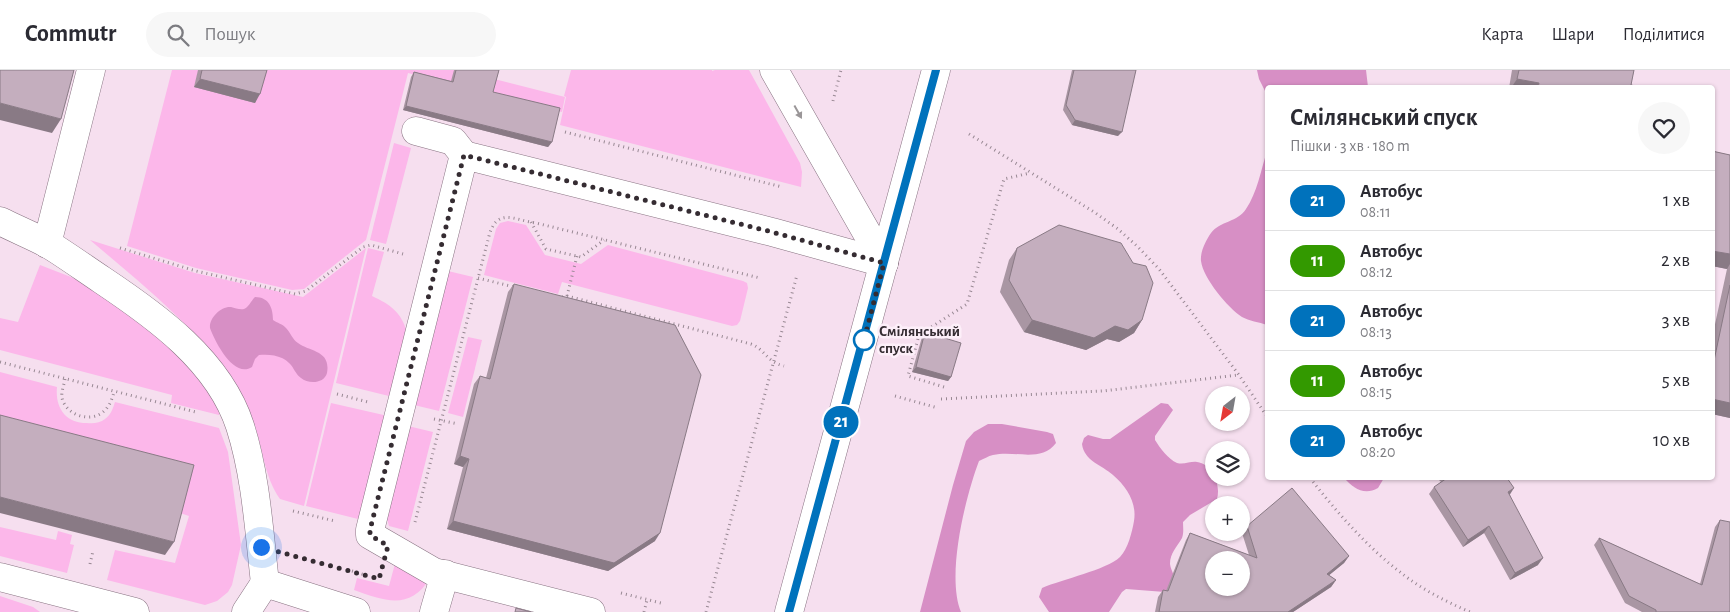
<!DOCTYPE html>
<html lang="uk">
<meta charset="utf-8">
<style>
body{margin:0;font-family:"Alegreya Sans",sans-serif;background:#f7f7f7;color:#2b2b33;height:100vh;display:flex;flex-direction:column;font-size:19px;white-space:nowrap}
*{box-sizing:border-box;margin:0}
p{font-size:16px;color:#7c7c81}
.icon{flex:none;width:28px;height:28px;fill:none;stroke:currentColor;stroke-width:2;stroke-linecap:round;stroke-linejoin:round}
.map{position:relative;flex:1;overflow:hidden}
.drawer{position:absolute;left:1265px;top:15px;width:450px;height:395px;display:flex;flex-direction:column;background:#fff;border-radius:5px;box-shadow:0 1px 4px #0004}
.drawer>*{flex:none}
.badge{padding:0 10px;border-radius:16px;font-size:18px;line-height:32px}
.needle{width:32px;rotate:211deg}
.fabs{position:absolute;left:1205px;top:316px;display:grid;gap:10px}
.fabs a{display:grid;place-items:center;width:45px;height:45px;border-radius:50%;background:#fff;box-shadow:0 1px 4px #0004;font-size:25px}
.you{position:absolute;width:25px;height:25px;margin:-12px;border:4px solid #fff;border-radius:50%;background:#1a73e8;box-shadow:0 0 0 8px #1a73e833}
.map>.badge{position:absolute;translate:-50% -50%;box-shadow:0 0 0 2px #fff}
.round{display:grid;place-items:center;flex:none;width:52px;height:52px;border-radius:26px;background:#f7f7f7}
.summary{display:flex;align-items:center;justify-content:space-between;height:85px;padding:0 25px}
h1{font-size:24px;font-weight:600;line-height:38px}
ul{padding:0;list-style:none}
li{display:flex;align-items:center;gap:15px;height:60px;padding:0 25px;border-top:1px solid #e1e1e2}
li div{flex:1}
li b{display:block;font-size:19px}
li em{font-style:normal}
li .badge{min-width:55px;font-weight:700;text-align:center}
header{display:flex;align-items:center;gap:30px;box-sizing:border-box;height:70px;padding:0 25px;background:#fff;border-bottom:1px solid #e1e1e2}
header strong{font-size:24px}
nav{display:flex;gap:28px;margin-inline-start:auto;font-size:18px}
.search{width:350px;height:45px;background:#f7f7f7;display:flex;align-items:center;gap:12px;box-sizing:border-box;padding:0 18px;border-radius:28px;color:#7c7c81;font-size:19px}
.map>svg:first-child{display:block}
.green{fill:#fcb7ea}
.forest{fill:#d78fc5}
.lines{fill:none;stroke-linecap:round;stroke-linejoin:round}
.minor-casing{stroke:#877281;stroke-width:29}
.major-casing{stroke:#877281;stroke-width:29}
.path{stroke:#988893;stroke-width:3;stroke-dasharray:1 4;stroke-linecap:butt}
.minor{stroke:#fff;stroke-width:28}
.major{stroke:#fff;stroke-width:28}
.wall{fill:#a996a3}
.shaded-wall{fill:#897a85}
.building{fill:#c4aebe;stroke:#897a85;fill-rule:evenodd}
.oneway{fill:#9a9698}
.line-casing{stroke:#fff;stroke-width:11}
.line{stroke:#0072bc;stroke-width:8}
.walk{stroke:#352c32;stroke-width:5;stroke-dasharray:0 9}
.stop-dot{fill:#fff;stroke:#0072bc;stroke-width:2.5}
.labels{text-anchor:middle;stroke-width:5;stroke-linejoin:round;paint-order:stroke}
.stop-label{font-size:15px;font-weight:bold;fill:#352c32;stroke:#fdeff9;text-anchor:start}
</style>
<header>
<strong>Commutr</strong>
<div class="search"><svg class="icon" aria-label="search" viewBox="0 0 24 24"><circle cx="10" cy="10" r="6"/><path d="M15 15l6 6"/></svg>Пошук</div>
<nav><a>Карта</a><a>Шари</a><a>Поділитися</a></nav>
</header>
<div class="map">
<svg width="1730" height="542" viewBox="0 0 1730 542">
<rect width="100%" height="100%" fill="#f6dfef"/>
<!-- green -->
<g class="green">
<polygon points="172,0 459,0 565,27 562,42 408,3 366,170 304,219 292,220 196,198 127,176"/>
<polygon points="571,0 712,0 712,1 715,0 749,0 800,93 802,102 801,117 560,55 566,27 564,26"/>
<polygon points="394,73 411,78 386,174 370,170"/>
<polygon points="508,151 526,155 545,185 581,194 608,175 743,211 747,213 748,218 740,251 737,255 732,256 562,212 558,224 484,205 496,159 500,153"/>
<path d="M90,170L195,203L303,227L366,178L304,436L280,429C262,403 263,372 250,343C215,271 150,221 90,170Z"/>
<path d="M368,178L384,182L372,226C391,235 401,242 407,262L393,327L336,313Z"/>
<polygon points="40,195 71,207 94,219 186,283 220,329 219,345 171,333 172,325 0,280 0,248 18,252"/>
<polygon points="448,201 473,207 439,341 414,335"/>
<polygon points="468,267 482,270 463,347 448,343"/>
<path d="M0,302L57,317C55,337 65,353 87,353C93,354 100,353 105,349C111,345 113,338 115,332L219,358L228,382L241,475L232,515L228,522L217,531L205,535L107,510L115,480L175,493L189,446L180,443L0,356Z"/>
<polygon points="331,333 388,346 362,450 306,436"/>
<polygon points="408,356 433,362 408,461 389,456 387,449"/>
<polygon points="0,457 56,470 58,461 72,465 70,474 74,475 67,503 0,486"/>
<path d="M396,490L430,508C410,541 385,531 354,520L357,508L389,516Z"/>
<polygon points="0,526 33,537 40,542 0,542"/>
</g>
<!-- forest -->
<g class="forest">
<polygon points="1257,0 1366,0 1368,17 1268,18 1267,25 1259,9"/>
<path d="M1267,81L1268,255H1267C1259,252 1249,251 1242,247C1228,238 1203,208 1201,191C1200,182 1206,170 1211,163C1220,151 1238,152 1246,139C1257,123 1261,100 1267,81Z"/>
<path d="M255,227C269,227 273,238 273,250C277,253 283,254 286,258C291,263 292,269 298,273C310,282 331,280 327,303C324,314 308,314 301,308C293,302 295,295 282,288C276,285 267,284 259,285L255,289L252,297C234,309 215,272 210,258C209,248 221,236 231,237C235,238 240,240 244,239C248,238 251,231 255,227Z"/>
<path d="M1161,333L1168,334L1173,340L1155,366V370C1160,378 1168,389 1177,393C1184,395 1191,391 1197,392C1213,394 1221,415 1217,429L1190,445L1183,452C1183,457 1184,463 1182,468C1177,477 1170,483 1170,494C1171,502 1177,509 1179,517L1165,522L1126,519L1122,522L1109,542H1049L1039,527L1042,518C1063,509 1106,500 1120,487C1128,479 1132,462 1134,451C1137,433 1127,417 1113,405C1102,395 1084,391 1082,374L1084,368L1088,365L1103,369H1110Z"/>
<path d="M988,354H1002L1047,362L1053,364L1056,373C1041,393 1015,380 993,385C988,386 984,389 979,391C965,428 946,506 961,542H920L953,415L966,371L974,362Z"/>
<path d="M1344,408H1384L1378,418C1364,426 1353,418 1344,408Z"/>
</g>
<g class="lines">
<!-- minor casing -->
<g class="minor-casing">
<g id="minor">
<polyline points="774,0 884,193"/>
<polyline points="416,61 453,71 464,85"/>
<path d="M0,151C16,159 33,166 48,174C66,185 84,198 102,210C156,246 219,291 240,356C256,406 259,461 265,513"/>
<polyline points="47,174 91,0"/>
<polyline points="0,507 135,542"/>
<polyline points="246,542 265,513 356,542"/>
<polyline points="434,542 445,504"/>
<polyline points="591,542 434,502 370,465 370,460 464,85 772,162 884,193"/>
</g>
</g>
<!-- major casing -->
<g class="major-casing">
<polyline id="major" points="789,542 936,0"/>
</g>
<!-- path -->
<g class="path">
<polyline points="833,31 841,0"/>
<polyline points="565,62 782,117"/>
<polyline points="969,64 1094,142 1118,159 1138,177 1159,199 1239,305 1268,348"/>
<polyline points="531,152 546,179 581,187 604,170"/>
<polyline points="120,178 196,201 295,224 306,221 363,177 371,175 403,184"/>
<polyline points="478,208 514,217"/>
<polyline points="567,226 577,186"/>
<path d="M562,227L567,226L751,274C766,280 765,291 784,296"/>
<polyline points="0,292 196,342"/>
<path d="M65,309C64,315 61,322 62,328C66,345 90,353 103,342C110,336 112,329 114,322"/>
<polyline points="944,317 908,306 919,265 967,234 1004,109 1030,103"/>
<polyline points="337,324 368,332"/>
<polyline points="895,326 938,338"/>
<polyline points="941,329 1103,321 1238,305"/>
<polyline points="434,349 458,354"/>
<path d="M1310,408C1336,441 1366,476 1400,502C1421,519 1445,531 1470,542"/>
<polyline points="293,441 335,451"/>
<path d="M415,452L489,166C497,137 514,150 536,153L760,208"/>
<polyline points="90,494 93,481"/>
<polyline points="352,501 365,505"/>
<polyline points="621,523 661,533"/>
<polyline points="644,542 647,530"/>
<polyline points="706,542 797,205"/>
</g>
<!-- minor -->
<use href="#minor" class="minor"/>
<!-- major -->
<use href="#major" class="major"/>
</g>
<!-- wall -->
<g class="wall">
<polygon points="198,0 267,0 255,33 194,17"/>
<polygon points="454,0 499,0 493,22 552,72 548,77 403,40 411,7 414,2 451,11"/>
<polygon points="1072,0 1136,0 1118,66 1072,55 1063,40"/>
<polygon points="1512,0 1634,0 1631,15 1644,18 1509,18"/>
<polygon points="1712,81 1730,85 1730,348 1712,344 1712,268 1727,199 1712,196"/>
<polygon points="1017,178 1142,250 1134,263 1119,272 1107,269 1086,280 1024,262 1000,222 1009,190"/>
<polygon points="514,214 655,471 608,501 447,459 463,397 454,394 474,314 480,306 486,308 508,222"/>
<polygon points="925,262 951,307 948,311 912,302 922,267"/>
<polygon points="1437,408 1507,408 1510,425 1538,495 1510,510 1484,463 1463,477 1429,424 1434,417 1441,412"/>
<polygon points="1720,450 1730,542 1642,542 1625,533 1594,475 1599,468 1700,514 1715,457"/>
<polygon points="1247,456 1349,486 1344,493 1329,505 1336,510 1331,517 1293,542 1155,542 1158,527 1163,520 1166,521 1186,470 1190,463 1249,485 1242,463"/>
</g>
<!-- shaded-wall -->
<g class="shaded-wall">
<polygon points="200,9 260,24 255,33 194,17"/>
<polygon points="1517,9 1539,13 1536,18 1511,18"/>
<polygon points="0,33 61,49 52,63 0,50"/>
<polygon points="406,36 552,72 548,77 403,40"/>
<polygon points="1075,50 1122,62 1118,66 1072,55"/>
<polygon points="1712,181 1730,184 1730,194 1727,199 1712,196"/>
<polygon points="1032,250 1115,256 1142,250 1134,263 1119,272 1107,269 1086,280 1024,262"/>
<polygon points="916,297 951,307 948,311 912,302"/>
<polygon points="1712,329 1730,333 1730,348 1712,344"/>
<polygon points="460,386 469,389 463,397 454,394"/>
<polygon points="1514,418 1509,426 1508,422"/>
<polygon points="0,427 174,472 165,485 0,443"/>
<polygon points="453,451 660,463 655,471 608,501 447,459"/>
<polygon points="1489,456 1484,463 1463,477 1468,470"/>
<polygon points="1349,486 1344,493 1322,511 1327,504"/>
<polygon points="1543,488 1538,495 1510,510 1515,503"/>
<polygon points="1336,510 1331,517 1293,542 1288,542"/>
</g>
<!-- building -->
<g class="building">
<polygon points="0,0 74,0 61,49 0,33"/>
<polygon points="202,0 267,0 260,24 200,9"/>
<polygon points="456,0 499,0 493,22 560,38 552,72 406,36 414,2 453,12"/>
<polygon points="1074,0 1136,0 1122,62 1075,50 1066,35"/>
<polygon points="1519,0 1634,0 1631,15 1644,18 1538,18 1539,13 1517,9"/>
<polygon points="1712,81 1730,85 1730,184 1712,181"/>
<polygon points="1059,155 1121,173 1133,193 1146,196 1153,213 1142,250 1128,260 1115,256 1094,268 1032,250 1009,210 1017,178"/>
<polygon points="514,214 675,255 701,305 660,463 614,493 453,451 469,389 460,386 480,306 490,309"/>
<polygon points="1730,215 1730,333 1712,329 1712,300"/>
<polygon points="925,262 961,273 951,307 916,297"/>
<polygon points="0,345 194,395 174,472 0,427"/>
<polygon points="1447,408 1507,408 1514,418 1508,422 1543,488 1515,503 1489,456 1468,470 1434,417"/>
<path d="M1292,418L1349,486L1327,504L1336,510L1288,542H1159L1163,520L1168,521L1190,463L1257,488L1247,456ZM1214,490H1241V518H1214Z"/>
<polygon points="1720,450 1730,452 1730,542 1656,542 1656,540 1629,526 1599,468 1702,515"/>
<polygon points="516,538 531,542 515,542"/>
</g>
<!-- one-way arrows -->
<defs><path id="oneway-solid" d="M-6-.8H1V-3.2L6.5 0L1 3.2V.8H-6Z" transform="scale(1.25)"/></defs>
<use class="oneway" href="#oneway-solid" transform="translate(798 42) rotate(61)"/>
<g class="lines">
<!-- line casing -->
<g class="line-casing">
<polyline id="line" points="789,542 936,0"/>
</g>
<!-- line -->
<use href="#line" class="line"/>
<!-- walk -->
<polyline class="walk" points="261,477 379,509 388,476 370,465 370,460 464,85 772,162 884,193 864,270"/>
</g>
<!-- markers -->
<circle class="stop-dot" cx="864" cy="270" r="10"/>
<g class="labels">
<!-- stop labels -->
<g class="stop-label">
<text x="879" y="266">Смілянський<tspan x="879" dy="17">спуск</tspan></text>
</g>
</g>
</svg>
<div class="fabs">
<a><svg class="needle" viewBox="-14 -14 28 28"><path d="M0-13l5 13h-10z" fill="#e53935"/><path d="M0 13l5-13h-10z" fill="#7c7c81"/></svg></a>
<a><svg class="icon" aria-label="layers" viewBox="0 0 24 24"><path d="M12 4l9 5-9 5-9-5zM3 14l9 5 9-5"/></svg></a>
<a>+</a>
<a>−</a>
</div>
<div class="you" style="left:261px;top:477px"></div>
<b class="badge" style="left:841px;top:352px;background:#0072bc;color:#fff">21</b>
<section class="drawer">
<div class="summary"><div><h1>Смілянський спуск</h1><p>Пішки · 3 хв · 180 m</p></div><a class="round"><svg class="icon" aria-label="heart" viewBox="0 0 24 24"><path d="M12 20l-8-8c-3-5 5-10 8-4 3-6 11-1 8 4z"/></svg></a></div>
<ul>
<li><span class="badge" style="background:#0072bc;color:#fff">21</span><div><b>Автобус</b><p>08:11</p></div><em>1 хв</em></li>
<li><span class="badge" style="background:#390;color:#fff">11</span><div><b>Автобус</b><p>08:12</p></div><em>2 хв</em></li>
<li><span class="badge" style="background:#0072bc;color:#fff">21</span><div><b>Автобус</b><p>08:13</p></div><em>3 хв</em></li>
<li><span class="badge" style="background:#390;color:#fff">11</span><div><b>Автобус</b><p>08:15</p></div><em>5 хв</em></li>
<li><span class="badge" style="background:#0072bc;color:#fff">21</span><div><b>Автобус</b><p>08:20</p></div><em>10 хв</em></li>
</ul>
</section>
</div>
